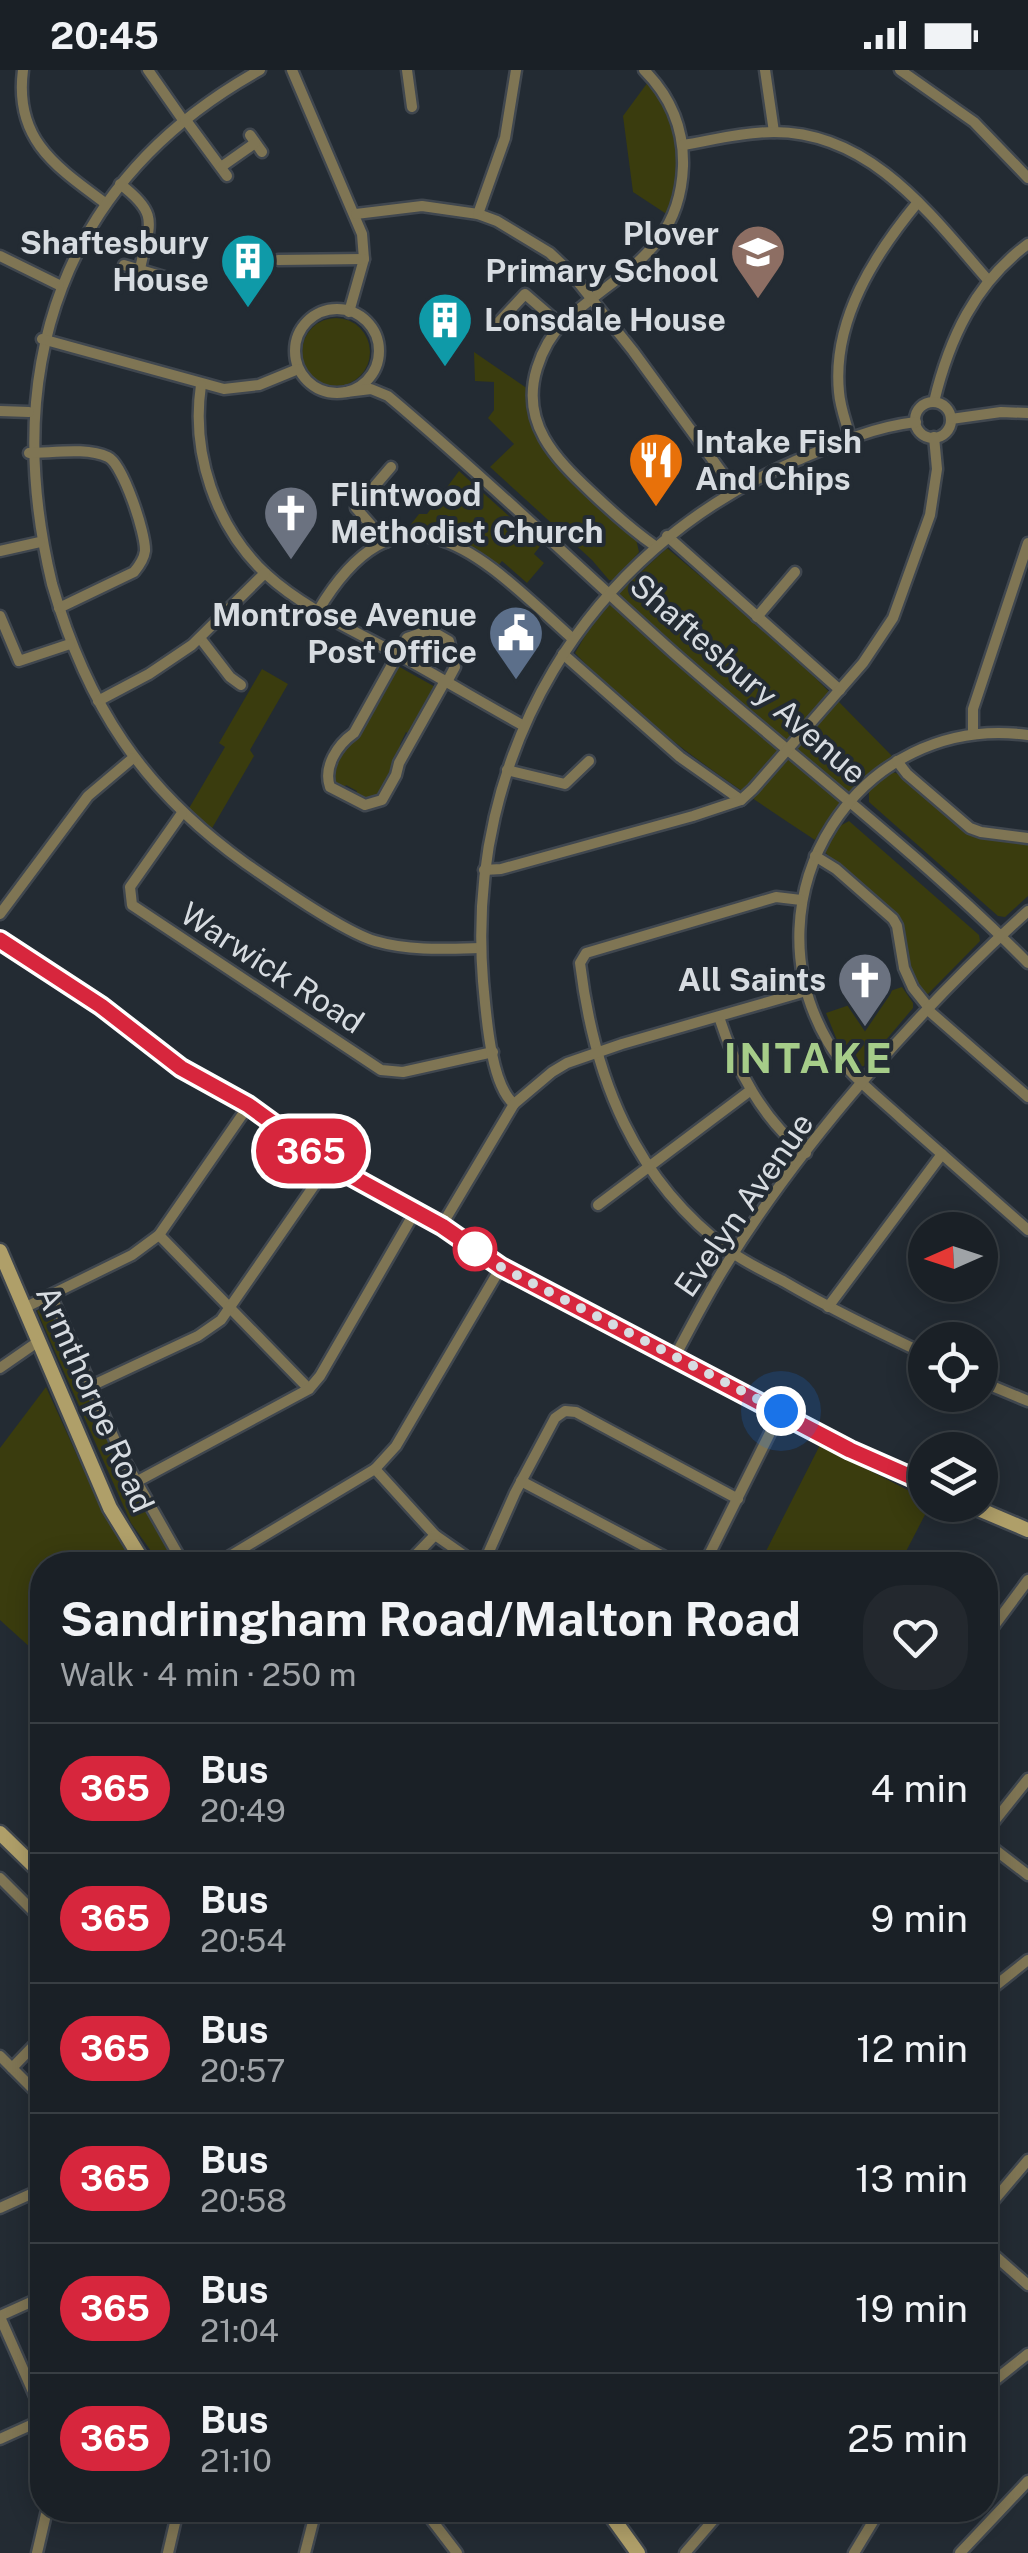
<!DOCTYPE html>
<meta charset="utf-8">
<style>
body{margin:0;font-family:"Public Sans",sans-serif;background:#23282e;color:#f1f3f6;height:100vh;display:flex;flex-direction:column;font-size:38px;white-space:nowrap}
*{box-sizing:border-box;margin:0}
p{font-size:32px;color:#9fa3a7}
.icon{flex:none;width:55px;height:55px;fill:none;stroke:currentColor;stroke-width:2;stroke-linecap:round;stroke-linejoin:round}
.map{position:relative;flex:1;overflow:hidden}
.sheet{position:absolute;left:30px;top:1482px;width:968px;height:970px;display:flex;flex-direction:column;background:#1a2026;border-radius:40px;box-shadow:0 5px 25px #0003,0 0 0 2px #383e43}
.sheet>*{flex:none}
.badge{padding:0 20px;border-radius:32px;font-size:35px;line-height:65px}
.needle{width:65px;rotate:267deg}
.buttons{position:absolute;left:908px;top:1142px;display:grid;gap:20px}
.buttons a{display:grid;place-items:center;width:90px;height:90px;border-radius:50%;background:#1a2026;box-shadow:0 5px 25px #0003,0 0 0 2px #383e43;font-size:50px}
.you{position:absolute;width:50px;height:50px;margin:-25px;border:8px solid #fff;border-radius:50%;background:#1a73e8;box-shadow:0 0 0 15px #1a73e833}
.map>.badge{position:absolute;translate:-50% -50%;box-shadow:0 0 0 5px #fff}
.round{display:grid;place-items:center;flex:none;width:105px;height:105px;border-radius:40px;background:#23282e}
.overview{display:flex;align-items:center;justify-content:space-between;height:170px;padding:0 30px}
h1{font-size:48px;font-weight:700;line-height:75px}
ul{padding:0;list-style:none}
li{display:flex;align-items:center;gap:30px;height:130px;padding:0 30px;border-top:2px solid #383e43}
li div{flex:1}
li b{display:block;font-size:38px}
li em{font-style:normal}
li .badge{min-width:110px;font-weight:700;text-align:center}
.status{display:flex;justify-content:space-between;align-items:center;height:70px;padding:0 50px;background:#1a2026;direction:ltr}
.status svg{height:28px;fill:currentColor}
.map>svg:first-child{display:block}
.green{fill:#3a3c0e}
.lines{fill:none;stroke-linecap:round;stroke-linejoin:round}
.street-casing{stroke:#40474f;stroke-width:15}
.secondary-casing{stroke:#40474f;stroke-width:19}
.street{stroke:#7f7554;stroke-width:10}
.secondary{stroke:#af9f69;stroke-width:14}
.line-casing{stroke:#fff;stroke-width:22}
.line{stroke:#d7263d;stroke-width:15}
.walk{stroke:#d7dce1;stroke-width:10;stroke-dasharray:0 18}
.stop-dot{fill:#fff;stroke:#d7263d;stroke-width:5}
.labels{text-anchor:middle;stroke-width:8;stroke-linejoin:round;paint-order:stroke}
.poi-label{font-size:32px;font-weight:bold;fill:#d7dce1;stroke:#232b33;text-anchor:end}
.street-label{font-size:32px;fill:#d7dce1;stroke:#232b33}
.district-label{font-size:42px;font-weight:bold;letter-spacing:2.5px;fill:#a6cd89;stroke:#232b33}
</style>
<div class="status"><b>20:45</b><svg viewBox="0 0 49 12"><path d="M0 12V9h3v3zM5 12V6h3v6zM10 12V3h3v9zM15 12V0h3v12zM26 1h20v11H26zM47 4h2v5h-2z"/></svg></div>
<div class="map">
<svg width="1028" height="2483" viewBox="0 0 1028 2483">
<rect width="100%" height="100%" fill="#232b33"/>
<!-- green -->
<g class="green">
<path d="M648,12C681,49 682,100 668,145L633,122L623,46Z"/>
<circle cx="336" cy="282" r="34"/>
<path d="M474,282L528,319C530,388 587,427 636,469L639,482L616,510H609L592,490L490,397L514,374L488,348L494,340V312L475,311Z"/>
<polygon points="459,401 541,475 534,484 544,493 527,513 502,491 497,497 466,474 408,458 419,444 427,444"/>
<path d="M667,478L789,581L892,686C860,711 835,735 815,770C730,714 646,658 575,583L600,540Z"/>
<path d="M396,595L437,618L411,665L406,662L400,674L403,678C395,696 388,719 373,732L355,727L357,721L346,715L342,720L334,717L331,699Z"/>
<polygon points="262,599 288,614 250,680 254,686 211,760 188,740 225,677 219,673"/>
<polygon points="892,702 903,705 967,761 1028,772 1028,826 1005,847 998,846 869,732 869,721"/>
<polygon points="849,751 979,865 980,871 928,924 919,921 907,900 901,860 825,782 838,757"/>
<polygon points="902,917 913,933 913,938 864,996 857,997 841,980 826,943"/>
<polygon points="47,1234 122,1397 179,1495 161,1495 131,1453 37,1241"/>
<polygon points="46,1317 90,1414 137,1495 42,1495 42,1588 0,1550 0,1378"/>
<polygon points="820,1375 925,1429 925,1435 930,1435 899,1495 759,1495"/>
</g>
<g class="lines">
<!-- street casing -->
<g class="street-casing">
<g id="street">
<path d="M23,0C14,69 55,96 105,133"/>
<polyline points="148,0 183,50"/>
<path d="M260,0C62,110 0,297 52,514C87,635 142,719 245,793C275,814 342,861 375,871C409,881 446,879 480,878"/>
<polyline points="292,0 362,164 364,189 349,242"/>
<polyline points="407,0 412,37"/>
<path d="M644,0C670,26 684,59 683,96C680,183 617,202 563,253C551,265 542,282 537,298C520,353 555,388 591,422C612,442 632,460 655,476"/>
<polyline points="765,0 774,62"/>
<polyline points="900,0 974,52 1028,108"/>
<polyline points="185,49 227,106"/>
<polyline points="250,65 262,82"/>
<path d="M683,75C713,70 744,62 774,62C871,62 931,145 988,210"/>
<polyline points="221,97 255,73"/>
<path d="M120,114C161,145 149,154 140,199"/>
<polyline points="356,144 422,136 478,144 497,151 550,183 570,202 633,281 734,419"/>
<polyline points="478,144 505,68 516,0"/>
<polyline points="0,186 59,215"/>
<polyline points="278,190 364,189"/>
<polyline points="124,195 164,207"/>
<circle cx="337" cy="281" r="42"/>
<polyline points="497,254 525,224 561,255"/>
<polyline points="42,269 224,319 259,315 298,299"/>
<path d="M201,315C191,383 215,456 266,504C303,538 353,560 397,584C439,607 481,632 524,656"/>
<path d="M346,322L371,319L388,326C487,409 579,498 675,584C792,687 918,782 1028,893"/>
<path d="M934,332C949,269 975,213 1028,174"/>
<circle cx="933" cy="350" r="18"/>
<polyline points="0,341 29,342"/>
<polyline points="951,349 1001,342 1028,343"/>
<path d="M850,367C846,352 840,337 839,322C832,250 875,184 918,132"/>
<path d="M29,383C52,383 87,377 108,387C123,394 146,464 145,481C144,489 139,496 134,502L59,538"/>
<polyline points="667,466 840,620"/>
<polyline points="386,472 356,438 391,397"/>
<polyline points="0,481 40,472"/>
<path d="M318,541C404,396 486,491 573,569"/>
<polyline points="0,546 19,591 70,574"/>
<polyline points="757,547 795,502"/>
<polyline points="200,568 230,607 241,615"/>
<polyline points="563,584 680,687 741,730"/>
<path d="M445,611L399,693L396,705L382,730L365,735L330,717C323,697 337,675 354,663L407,568L430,560L449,571L455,597L447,612"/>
<polyline points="98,631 149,604 192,575 265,503"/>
<polyline points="973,664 973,639 1028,473"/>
<path d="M1028,665C858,642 743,826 828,972C846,1003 876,1025 902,1049C944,1086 986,1123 1028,1160"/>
<polyline points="897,691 907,704 970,758 981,762 1028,768"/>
<polyline points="507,700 565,714 589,691"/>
<polyline points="182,743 130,817 132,835 381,1000 403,1002 493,982"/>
<polyline points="815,786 836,799 893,849 897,856 904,898 913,918 929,938"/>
<polyline points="484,800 501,799 693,746 741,730 753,719 863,593 893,548 930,445 937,399 934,367"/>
<path d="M801,830L776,827L586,883L580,893C594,1008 634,1110 730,1181C746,1193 766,1202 783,1211C829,1238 877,1261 925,1284"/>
<polyline points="0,844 88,726 133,688"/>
<polyline points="928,940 1028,1027"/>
<path d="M719,947C735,997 763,1051 806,1083"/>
<path d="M514,1034C490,1014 486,942 483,911C465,685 585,482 793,392C833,375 872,357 916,352"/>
<polyline points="598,1135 751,1020"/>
<polyline points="442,1155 514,1034 552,1002 567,993 622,974 806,921"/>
<polyline points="159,1165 309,1319"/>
<polyline points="51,1225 121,1384 184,1495"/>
<polyline points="828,1237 942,1084"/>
<polyline points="24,1238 132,1185 159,1165 249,1035"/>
<path d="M674,1288C691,1257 707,1225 726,1195C803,1071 920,938 1028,841"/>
<polyline points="0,1298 39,1271"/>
<polyline points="980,1311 1028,1331"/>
<polyline points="91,1316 198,1266 221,1250 329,1094"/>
<polyline points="375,1399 435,1465 478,1495"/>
<polyline points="521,1411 680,1495"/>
<polyline points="136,1412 309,1319 320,1306 416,1140"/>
<polyline points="215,1495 375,1399 396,1376 501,1197"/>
<polyline points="406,1495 435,1465"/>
<polyline points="483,1495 515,1423 555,1348 565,1341 576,1342 738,1429"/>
<polyline points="704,1495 781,1341"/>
<polyline points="985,1568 1028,1510"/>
<polyline points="985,1763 1028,1709"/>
<polyline points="985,1772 1028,1805"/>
<polyline points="0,1808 42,1850"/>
<polyline points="985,1924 1028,1890"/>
<polyline points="0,1986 42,2028"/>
<polyline points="12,1998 42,1967"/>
<polyline points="0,2138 42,2119"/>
<polyline points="985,2141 1028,2090"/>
<polyline points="985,2177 1028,2215"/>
<polyline points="0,2246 42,2227"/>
<polyline points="0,2247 42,2342"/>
<polyline points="985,2318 1028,2284"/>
<polyline points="0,2369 42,2350"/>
<polyline points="424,2440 457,2483"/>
<polyline points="37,2483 47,2440"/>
<polyline points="168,2483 178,2440"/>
<polyline points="305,2483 316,2440"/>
<polyline points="685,2483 722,2440"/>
<polyline points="854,2483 880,2440"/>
<polyline points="960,2483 1028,2411"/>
</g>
</g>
<!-- secondary casing -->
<g class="secondary-casing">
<g id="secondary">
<polyline points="0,870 101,936 181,998 249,1035 329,1094 442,1155 501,1197 850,1380 925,1413"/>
<polyline points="0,1181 110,1438 145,1495"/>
<polyline points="969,1435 1028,1460"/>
<polyline points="0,1763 42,1804"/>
<polyline points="607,2440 638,2483"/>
</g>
</g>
<!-- street -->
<use href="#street" class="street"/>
<!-- secondary -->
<use href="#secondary" class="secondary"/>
</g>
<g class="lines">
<!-- line casing -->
<g class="line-casing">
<polyline id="line" points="0,870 101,936 181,998 248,1035 329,1094 442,1156 501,1197 850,1380 925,1413"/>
</g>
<!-- line -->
<use href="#line" class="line"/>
<!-- walk -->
<polyline class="walk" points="475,1179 473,1178 501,1197 781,1341"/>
</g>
<!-- icons -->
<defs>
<g id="school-pin" transform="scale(2.875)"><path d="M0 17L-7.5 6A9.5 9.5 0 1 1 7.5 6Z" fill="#8d6e63" stroke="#232b33"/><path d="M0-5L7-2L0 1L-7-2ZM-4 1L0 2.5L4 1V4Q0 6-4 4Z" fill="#fff"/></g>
<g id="building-pin" transform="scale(2.875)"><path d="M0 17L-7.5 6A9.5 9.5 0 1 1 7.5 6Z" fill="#0f9aa8" stroke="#232b33"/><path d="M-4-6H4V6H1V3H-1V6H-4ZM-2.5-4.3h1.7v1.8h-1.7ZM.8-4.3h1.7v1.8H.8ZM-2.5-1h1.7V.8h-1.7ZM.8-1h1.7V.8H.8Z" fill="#fff"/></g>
<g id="restaurant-pin" transform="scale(2.875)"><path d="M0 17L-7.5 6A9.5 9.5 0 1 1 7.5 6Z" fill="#e8710a" stroke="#232b33"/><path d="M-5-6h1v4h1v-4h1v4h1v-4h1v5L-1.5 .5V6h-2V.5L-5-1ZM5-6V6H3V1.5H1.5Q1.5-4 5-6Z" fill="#fff"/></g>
<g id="church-pin" transform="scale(2.875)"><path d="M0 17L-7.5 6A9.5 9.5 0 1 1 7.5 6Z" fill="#6b7280" stroke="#232b33"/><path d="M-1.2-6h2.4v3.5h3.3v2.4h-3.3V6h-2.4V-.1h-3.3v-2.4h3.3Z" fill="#fff"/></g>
<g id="civic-pin" transform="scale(2.875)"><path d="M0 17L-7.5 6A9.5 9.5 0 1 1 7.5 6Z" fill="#5c6f8a" stroke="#232b33"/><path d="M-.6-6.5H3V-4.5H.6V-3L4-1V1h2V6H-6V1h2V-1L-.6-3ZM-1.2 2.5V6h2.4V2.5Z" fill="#fff"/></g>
</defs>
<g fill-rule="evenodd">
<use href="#school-pin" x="758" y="182"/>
<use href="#building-pin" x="248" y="191"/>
<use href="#building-pin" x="445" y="250"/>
<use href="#restaurant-pin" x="656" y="390"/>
<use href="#church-pin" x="291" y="443"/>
<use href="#civic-pin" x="516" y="563"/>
<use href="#church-pin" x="865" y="910"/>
</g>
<!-- markers -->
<circle class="stop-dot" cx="475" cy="1179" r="20"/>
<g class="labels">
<!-- poi labels -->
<g class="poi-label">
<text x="719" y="175">Plover<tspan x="719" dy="37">Primary School</tspan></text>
<text x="209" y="184">Shaftesbury<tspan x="209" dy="37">House</tspan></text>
<text x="484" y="261" text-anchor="start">Lonsdale House</text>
<text x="695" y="383" text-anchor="start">Intake Fish<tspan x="695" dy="37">And Chips</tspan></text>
<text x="330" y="436" text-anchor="start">Flintwood<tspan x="330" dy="37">Methodist Church</tspan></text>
<text x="477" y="556">Montrose Avenue<tspan x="477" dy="37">Post Office</tspan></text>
<text x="826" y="921">All Saints</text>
</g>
<!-- street labels -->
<g class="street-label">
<text transform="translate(748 609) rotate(41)" y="11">Shaftesbury Avenue</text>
<text transform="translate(272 898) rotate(33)" y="11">Warwick Road</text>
<text transform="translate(744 1135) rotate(-55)" y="11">Evelyn Avenue</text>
<text transform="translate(95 1329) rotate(66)" y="11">Armthorpe Road</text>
</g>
<!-- district labels -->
<g class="district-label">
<text x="809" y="1003">INTAKE</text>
</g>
</g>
</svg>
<div class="buttons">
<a><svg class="needle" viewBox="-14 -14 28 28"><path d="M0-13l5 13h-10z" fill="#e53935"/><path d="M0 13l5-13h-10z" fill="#9fa3a7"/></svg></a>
<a><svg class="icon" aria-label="locate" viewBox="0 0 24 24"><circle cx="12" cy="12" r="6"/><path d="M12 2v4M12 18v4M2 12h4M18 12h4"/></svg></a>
<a><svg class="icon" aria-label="layers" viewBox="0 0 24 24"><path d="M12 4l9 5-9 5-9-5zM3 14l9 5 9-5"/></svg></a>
</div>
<div class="you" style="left:781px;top:1341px"></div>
<b class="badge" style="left:311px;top:1081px;background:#d7263d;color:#fff">365</b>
<section class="sheet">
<div class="overview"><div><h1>Sandringham Road/Malton Road</h1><p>Walk · 4 min · 250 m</p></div><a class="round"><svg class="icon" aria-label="heart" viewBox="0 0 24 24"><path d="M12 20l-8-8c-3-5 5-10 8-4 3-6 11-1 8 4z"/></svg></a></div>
<ul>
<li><span class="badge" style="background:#d7263d;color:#fff">365</span><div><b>Bus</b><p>20:49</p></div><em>4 min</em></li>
<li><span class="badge" style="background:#d7263d;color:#fff">365</span><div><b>Bus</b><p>20:54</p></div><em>9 min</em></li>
<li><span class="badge" style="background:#d7263d;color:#fff">365</span><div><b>Bus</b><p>20:57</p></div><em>12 min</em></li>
<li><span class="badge" style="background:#d7263d;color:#fff">365</span><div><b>Bus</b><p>20:58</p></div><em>13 min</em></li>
<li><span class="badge" style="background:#d7263d;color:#fff">365</span><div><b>Bus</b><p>21:04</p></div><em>19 min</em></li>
<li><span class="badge" style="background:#d7263d;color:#fff">365</span><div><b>Bus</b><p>21:10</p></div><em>25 min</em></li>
</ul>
</section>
</div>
